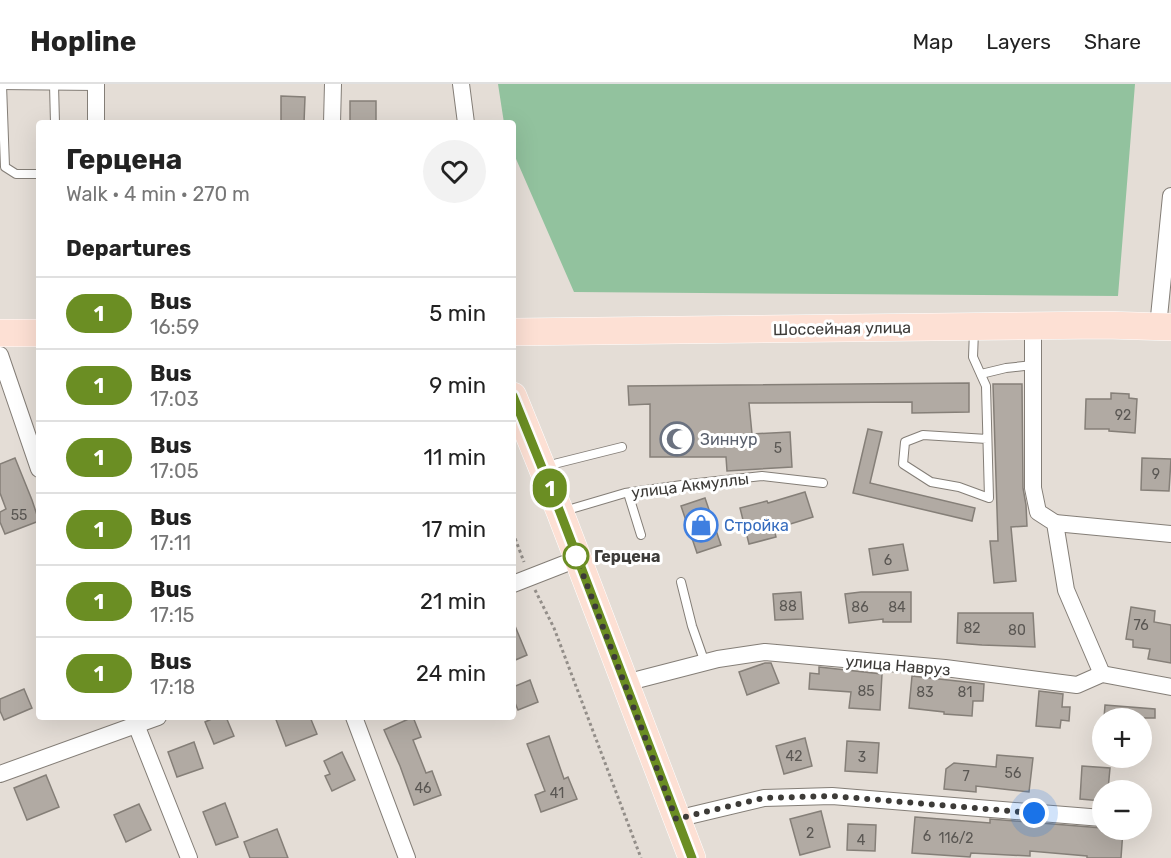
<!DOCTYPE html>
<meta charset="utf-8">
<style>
body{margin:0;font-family:Rubik,sans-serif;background:#f2f2f2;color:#222;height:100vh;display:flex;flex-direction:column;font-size:22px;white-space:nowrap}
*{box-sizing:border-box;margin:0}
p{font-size:20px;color:#767676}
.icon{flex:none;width:33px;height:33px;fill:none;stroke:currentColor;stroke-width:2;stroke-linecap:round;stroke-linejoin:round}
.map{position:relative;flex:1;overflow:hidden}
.drawer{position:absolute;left:36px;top:36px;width:480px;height:600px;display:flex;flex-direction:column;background:#fff;border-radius:6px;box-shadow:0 6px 24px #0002}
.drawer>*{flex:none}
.badge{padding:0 12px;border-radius:20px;font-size:21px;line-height:39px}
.fabs{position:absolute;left:1092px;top:624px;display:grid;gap:12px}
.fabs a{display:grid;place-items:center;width:60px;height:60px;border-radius:50%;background:#fff;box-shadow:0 6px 24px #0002;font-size:30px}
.you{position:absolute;width:30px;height:30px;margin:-15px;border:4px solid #fff;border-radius:50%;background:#1a73e8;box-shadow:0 0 0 9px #1a73e833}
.map>.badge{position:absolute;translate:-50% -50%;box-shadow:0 0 0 3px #fff}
h2{padding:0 30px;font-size:22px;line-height:54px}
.round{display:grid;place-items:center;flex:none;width:63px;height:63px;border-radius:32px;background:#f2f2f2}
.summary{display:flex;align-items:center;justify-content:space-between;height:102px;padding:0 30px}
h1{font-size:28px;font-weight:700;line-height:45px}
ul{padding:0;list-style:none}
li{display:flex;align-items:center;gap:18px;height:72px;padding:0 30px;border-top:2px solid #e0e0e0}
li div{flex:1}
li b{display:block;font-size:22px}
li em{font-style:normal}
li .badge{min-width:66px;font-weight:700;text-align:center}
header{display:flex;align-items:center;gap:36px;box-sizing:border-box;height:84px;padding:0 30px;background:#fff;border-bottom:2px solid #e0e0e0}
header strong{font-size:28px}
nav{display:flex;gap:33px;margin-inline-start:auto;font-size:21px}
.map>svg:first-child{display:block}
.green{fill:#92c29e}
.building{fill:#b1aaa3;stroke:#857f78;stroke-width:1.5}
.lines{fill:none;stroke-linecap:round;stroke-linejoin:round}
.lane-casing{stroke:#847e77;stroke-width:10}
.street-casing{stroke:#847e77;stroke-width:18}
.primary-casing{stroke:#fff;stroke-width:28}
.path{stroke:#938e89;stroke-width:3;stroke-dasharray:3 3;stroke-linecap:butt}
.lane{stroke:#fff;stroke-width:8}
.street{stroke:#fff;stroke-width:16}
.primary{stroke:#fde0d4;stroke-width:27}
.line-casing{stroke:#fff;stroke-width:14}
.line{stroke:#6b8e23;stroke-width:9}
.walk{stroke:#3d3b38;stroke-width:6;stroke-dasharray:0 10.8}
.stop-dot{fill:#fff;stroke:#6b8e23;stroke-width:3}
.labels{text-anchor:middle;stroke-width:6;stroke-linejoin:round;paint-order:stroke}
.number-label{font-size:14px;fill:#5a5753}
.street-label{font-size:16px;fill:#3d3b38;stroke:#fff}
.worship-label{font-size:16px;fill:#5b616d;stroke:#fff;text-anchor:start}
.shop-label{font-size:16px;fill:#366cbe;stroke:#fff;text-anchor:start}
.stop-label{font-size:16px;font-weight:bold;fill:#3d3b38;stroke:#fff;text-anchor:start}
</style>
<header>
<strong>Hopline</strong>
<nav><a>Map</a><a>Layers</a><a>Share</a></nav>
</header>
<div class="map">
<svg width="1171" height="774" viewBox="0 0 1171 774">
<rect width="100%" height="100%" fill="#e4ddd6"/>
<!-- green -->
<polygon class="green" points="498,0 1135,0 1118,212 574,208 513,68 513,39 504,39"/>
<!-- building -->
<g class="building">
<polygon points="281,12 305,13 304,39 281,39"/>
<rect x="350" y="17" width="26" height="22"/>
<polygon points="969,299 969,328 912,329 912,318 749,319 752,350 790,348 792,383 727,387 726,373 650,373 650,320 629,321 628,302"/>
<polygon points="993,300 1022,300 1023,404 1026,421 1027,442 1011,443 1016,497 994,499 990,457 998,457"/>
<polygon points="1111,309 1129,310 1129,314 1137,315 1135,349 1109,347 1109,345 1085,345 1086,315 1111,315"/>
<polygon points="868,345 882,348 870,399 975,424 972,437 853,409"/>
<polygon points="15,374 32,416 39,437 5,450 0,438 0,428 6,425 0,409 0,380"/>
<polygon points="1142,374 1171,375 1169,407 1141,406"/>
<polygon points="805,408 813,433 774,445 776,453 749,460 740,424 767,417 768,419"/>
<polygon points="705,414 721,461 697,469 681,422"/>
<polygon points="903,460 908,486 873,491 869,465"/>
<polygon points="801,508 803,535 775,536 773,510"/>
<polygon points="861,508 911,508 911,538 883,538 883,535 849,539 845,510"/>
<polygon points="1131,523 1155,527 1154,538 1171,541 1171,579 1148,575 1150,565 1133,563 1133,556 1126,555"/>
<polygon points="958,529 1033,529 1035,563 982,561 957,559"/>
<polygon points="513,537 527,571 513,577"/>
<polygon points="765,579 771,579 779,599 747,611 739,588"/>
<polygon points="819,583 882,590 880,626 849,624 851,608 809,605 810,589 819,590"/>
<polygon points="912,592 984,600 983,617 973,617 972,632 944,630 944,628 909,624"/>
<polygon points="530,596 538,618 518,626 513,614 513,603"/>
<polygon points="24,605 32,624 4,636 0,627 0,615"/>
<polygon points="1039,607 1063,610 1062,623 1070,623 1069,637 1061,636 1060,644 1036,642"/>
<polygon points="1105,621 1155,625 1155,634 1104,634"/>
<polygon points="216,633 226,633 234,652 214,660 205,638"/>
<polygon points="275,633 310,633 317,650 286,662"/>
<polygon points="413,633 421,653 413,656 426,689 432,687 441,711 414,721 400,682 384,646"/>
<polygon points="549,652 564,695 568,693 577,715 541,728 535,711 545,707 527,660"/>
<polygon points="805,654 812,682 784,690 776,662"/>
<polygon points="847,657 879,659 877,689 845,687"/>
<polygon points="194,658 203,684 177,693 168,668"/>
<polygon points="342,668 355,696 332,707 325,692 330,690 324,677"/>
<polygon points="997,671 1033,674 1029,708 976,702 976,708 944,705 946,685 954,679 996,683"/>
<polygon points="1082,682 1110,684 1108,706 1102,706 1102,717 1080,715"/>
<polygon points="46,691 59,723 27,736 14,704"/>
<polygon points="225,719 238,753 216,761 203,728"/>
<polygon points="139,720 151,746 126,758 114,731"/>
<polygon points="821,727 830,763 800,771 790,735"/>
<polygon points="915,733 990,739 990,735 1102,744 1102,746 1123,746 1121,774 1087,774 1087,772 1030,767 1030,772 971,769 970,773 912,769"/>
<polygon points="848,740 876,741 875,767 847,766"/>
<polygon points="277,745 288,774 250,774 244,758"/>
</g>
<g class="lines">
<!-- lane casing -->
<g class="lane-casing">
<g id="lane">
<polyline points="0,1 96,2"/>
<polyline points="2,1 5,83 16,90 39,90"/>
<polyline points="54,1 55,39"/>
<polyline points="974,247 973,273 986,302 989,414 959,403 931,398 903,380 905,358 923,351 987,355"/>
<polyline points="981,290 1006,284 1033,281"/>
<polyline points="546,382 622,363"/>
<polyline points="628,409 641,451"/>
<polyline points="564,427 625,409 689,400 762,392 823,399"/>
<polyline points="681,498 692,542 705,579"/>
</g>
</g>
<!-- street casing -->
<g class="street-casing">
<g id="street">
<polyline points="96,0 96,39"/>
<polyline points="461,0 466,39"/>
<polyline points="332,39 333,0"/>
<polyline points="1033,242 1033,404 1038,428 1055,439 1066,506 1102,590"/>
<polyline points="1158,243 1171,112"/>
<polyline points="0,271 39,385"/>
<polyline points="1055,439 1171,450"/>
<polyline points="513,500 577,475"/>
<polyline points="625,599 718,575 765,568 945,584 1077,601 1102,590 1171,603"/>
<polyline points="133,633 189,774"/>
<polyline points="354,633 407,774"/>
<polyline points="0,690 158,633"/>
<polyline points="676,735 764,714 832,712 1102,734"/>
</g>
</g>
<!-- primary casing -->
<g class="primary-casing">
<g id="primary">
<polyline points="513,248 1105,241 1171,243"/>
<polyline points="0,249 39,249"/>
<polyline points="513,312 560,428 692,774"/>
</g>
</g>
<!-- path -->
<g class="path">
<polyline points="513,449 524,478"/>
<polyline points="535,506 554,544 641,774"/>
</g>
<!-- lane -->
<use href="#lane" class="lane"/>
<!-- street -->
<use href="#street" class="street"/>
<!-- primary -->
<use href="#primary" class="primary"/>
</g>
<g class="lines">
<!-- line casing -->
<g class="line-casing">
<polyline id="line" points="513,312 560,428 692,774"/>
</g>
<!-- line -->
<use href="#line" class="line"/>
<!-- walk -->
<polyline class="walk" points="576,472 676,735 764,714 832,712 1034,729"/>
</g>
<!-- icons -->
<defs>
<g id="mosque-ring" transform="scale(1.725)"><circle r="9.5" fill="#fff" stroke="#6b7280" stroke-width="1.5"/><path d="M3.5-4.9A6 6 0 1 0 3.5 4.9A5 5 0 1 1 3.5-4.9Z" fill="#6b7280"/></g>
<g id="shop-ring" transform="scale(1.725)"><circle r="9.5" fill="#fff" stroke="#3f7fe0" stroke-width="1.5"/><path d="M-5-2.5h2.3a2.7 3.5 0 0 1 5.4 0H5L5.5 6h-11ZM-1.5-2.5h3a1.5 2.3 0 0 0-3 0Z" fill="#3f7fe0"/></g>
</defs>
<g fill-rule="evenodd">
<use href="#mosque-ring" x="677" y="355"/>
<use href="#shop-ring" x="701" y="441"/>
</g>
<!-- markers -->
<circle class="stop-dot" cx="576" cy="472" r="12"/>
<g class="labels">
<!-- number labels -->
<g class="number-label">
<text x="1123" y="336">92</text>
<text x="778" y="369">5</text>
<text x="1156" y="395">9</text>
<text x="19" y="436">55</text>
<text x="888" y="481">6</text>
<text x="788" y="527">88</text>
<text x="860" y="528">86</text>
<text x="897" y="528">84</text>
<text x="1141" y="546">76</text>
<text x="972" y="549">82</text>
<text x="1017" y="551">80</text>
<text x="866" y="612">85</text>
<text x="925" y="613">83</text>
<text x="965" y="613">81</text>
<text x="794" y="677">42</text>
<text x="862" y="678">3</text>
<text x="1013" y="694">56</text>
<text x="966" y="697">7</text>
<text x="423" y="709">46</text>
<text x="557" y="714">41</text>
<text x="810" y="754">2</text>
<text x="927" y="757">6</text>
<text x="956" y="759">116/2</text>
<text x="861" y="761">4</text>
</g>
<!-- street labels -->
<g class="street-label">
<text transform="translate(842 244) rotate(-1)" y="6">Шоссейная улица</text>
<text transform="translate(690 401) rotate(-7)" y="6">улица Акмуллы</text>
<text transform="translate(898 581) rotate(5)" y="6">улица Навруз</text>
</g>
<!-- worship labels -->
<g class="worship-label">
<text x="700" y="361">Зиннур</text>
</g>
<!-- shop labels -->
<g class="shop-label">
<text x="724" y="447">Стройка</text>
</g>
<!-- stop labels -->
<g class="stop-label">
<text x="594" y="478">Герцена</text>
</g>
</g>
</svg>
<div class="fabs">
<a>+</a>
<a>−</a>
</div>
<div class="you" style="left:1034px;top:729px"></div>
<b class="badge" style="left:550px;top:404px;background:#6b8e23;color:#fff">1</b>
<section class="drawer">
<div class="summary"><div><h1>Герцена</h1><p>Walk · 4 min · 270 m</p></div><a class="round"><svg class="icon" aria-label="heart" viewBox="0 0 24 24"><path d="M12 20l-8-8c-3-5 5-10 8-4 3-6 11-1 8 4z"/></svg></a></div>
<h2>Departures</h2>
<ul>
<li><span class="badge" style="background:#6b8e23;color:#fff">1</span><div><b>Bus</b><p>16:59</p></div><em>5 min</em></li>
<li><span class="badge" style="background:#6b8e23;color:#fff">1</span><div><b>Bus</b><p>17:03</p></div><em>9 min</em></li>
<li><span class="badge" style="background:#6b8e23;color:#fff">1</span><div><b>Bus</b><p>17:05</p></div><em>11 min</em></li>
<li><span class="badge" style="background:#6b8e23;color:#fff">1</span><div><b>Bus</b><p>17:11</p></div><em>17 min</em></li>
<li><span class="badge" style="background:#6b8e23;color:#fff">1</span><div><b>Bus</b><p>17:15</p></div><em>21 min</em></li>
<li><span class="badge" style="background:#6b8e23;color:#fff">1</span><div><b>Bus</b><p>17:18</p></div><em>24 min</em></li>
</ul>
</section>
</div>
